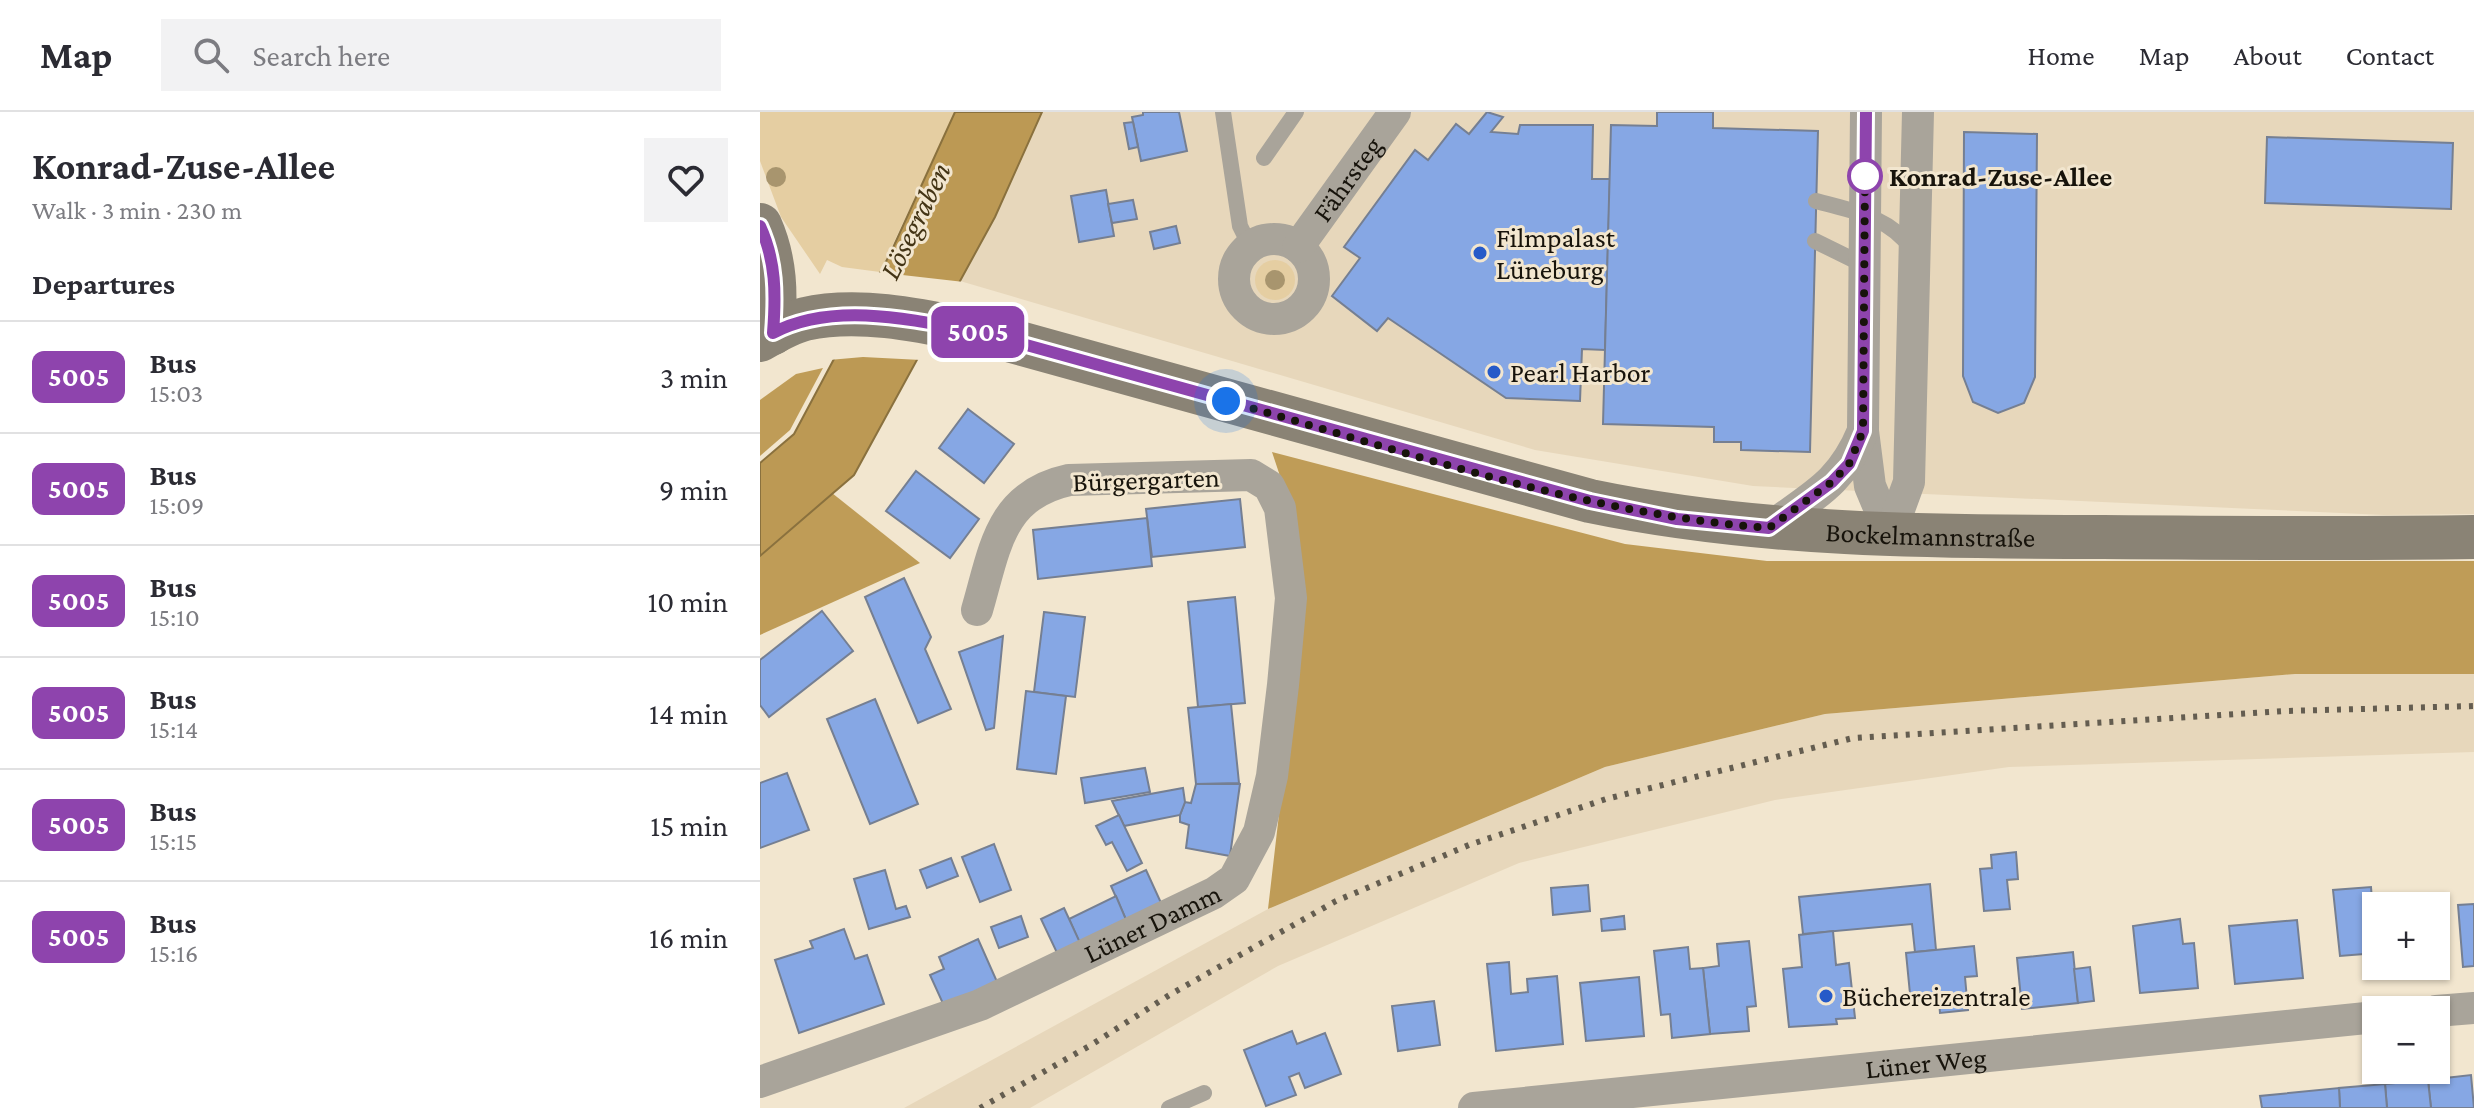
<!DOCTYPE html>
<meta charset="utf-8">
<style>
body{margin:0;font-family:"Crimson Pro",serif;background:#f2f2f3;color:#2b2b33;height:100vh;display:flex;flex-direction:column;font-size:30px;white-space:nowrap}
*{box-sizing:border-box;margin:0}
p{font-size:26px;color:#7c7c81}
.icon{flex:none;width:44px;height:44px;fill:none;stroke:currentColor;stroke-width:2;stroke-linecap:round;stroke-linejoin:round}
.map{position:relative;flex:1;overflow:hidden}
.sheet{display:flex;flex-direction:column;background:#fff;width:760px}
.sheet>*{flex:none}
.badge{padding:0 16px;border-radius:12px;font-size:28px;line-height:52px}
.controls{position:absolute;left:1602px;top:780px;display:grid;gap:16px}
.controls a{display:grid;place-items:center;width:88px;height:88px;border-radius:0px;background:#fff;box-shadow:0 2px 6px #0004;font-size:40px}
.you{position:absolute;width:40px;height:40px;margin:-20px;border:6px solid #fff;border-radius:50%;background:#1a73e8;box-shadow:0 0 0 12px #1a73e833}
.map>.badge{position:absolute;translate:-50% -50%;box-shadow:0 0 0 4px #fff}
h2{padding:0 32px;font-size:30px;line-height:72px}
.round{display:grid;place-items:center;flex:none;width:84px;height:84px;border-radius:0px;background:#f2f2f3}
.summary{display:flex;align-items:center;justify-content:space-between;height:136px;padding:0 32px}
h1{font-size:38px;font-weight:700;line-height:60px}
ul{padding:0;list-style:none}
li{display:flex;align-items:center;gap:24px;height:112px;padding:0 32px;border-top:2px solid #e1e1e2}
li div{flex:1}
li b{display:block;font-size:30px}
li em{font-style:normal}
li .badge{min-width:88px;font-weight:700;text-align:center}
header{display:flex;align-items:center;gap:48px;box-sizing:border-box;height:112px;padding:0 40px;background:#fff;border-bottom:2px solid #e1e1e2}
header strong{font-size:38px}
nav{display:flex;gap:44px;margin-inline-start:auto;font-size:28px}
.search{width:560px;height:72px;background:#f2f2f3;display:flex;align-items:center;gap:20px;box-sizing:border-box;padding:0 28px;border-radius:0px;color:#7c7c81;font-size:30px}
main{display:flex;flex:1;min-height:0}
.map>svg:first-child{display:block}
.built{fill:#e7d7bb}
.green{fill:#e5cea2}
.forest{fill:#bf9c57}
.water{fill:#bc9954;stroke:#8a713e;stroke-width:2}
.pier{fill:#f2e6cf}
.building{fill:#86a7e4;stroke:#757f92;stroke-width:2}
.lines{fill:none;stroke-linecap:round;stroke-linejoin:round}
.lane{stroke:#a9a49a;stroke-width:16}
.street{stroke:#a9a49a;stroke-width:32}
.secondary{stroke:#8a8375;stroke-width:44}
.rail{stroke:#645d50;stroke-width:6;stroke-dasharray:4 8;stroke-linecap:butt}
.tree{fill:#a8956e}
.line-casing{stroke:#fff;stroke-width:18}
.line{stroke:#8e44ad;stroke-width:12}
.walk{stroke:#17130b;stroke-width:8;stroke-dasharray:0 14.4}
.stop-dot{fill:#fff;stroke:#8e44ad;stroke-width:4}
.poi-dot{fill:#265ac8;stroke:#f2e6cf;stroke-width:3}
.labels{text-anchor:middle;stroke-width:6;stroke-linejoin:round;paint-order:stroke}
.stop-label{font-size:28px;font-weight:bold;fill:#17130b;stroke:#f2e6cf;text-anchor:start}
.street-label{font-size:28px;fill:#17130b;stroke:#f2e6cf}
.poi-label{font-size:28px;fill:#17130b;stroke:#f2e6cf;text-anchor:start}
.water-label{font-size:30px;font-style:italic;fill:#433415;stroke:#f2e6cf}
</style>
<header>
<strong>Map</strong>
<div class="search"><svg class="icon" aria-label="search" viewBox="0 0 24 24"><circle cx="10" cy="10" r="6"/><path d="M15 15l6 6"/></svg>Search here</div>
<nav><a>Home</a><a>Map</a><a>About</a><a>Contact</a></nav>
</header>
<main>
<section class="sheet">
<div class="summary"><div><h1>Konrad-Zuse-Allee</h1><p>Walk · 3 min · 230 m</p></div><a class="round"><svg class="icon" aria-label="heart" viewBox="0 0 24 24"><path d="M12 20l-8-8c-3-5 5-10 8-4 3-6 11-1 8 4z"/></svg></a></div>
<h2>Departures</h2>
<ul>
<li><span class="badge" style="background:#8e44ad;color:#fff">5005</span><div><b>Bus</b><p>15:03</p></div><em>3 min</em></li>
<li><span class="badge" style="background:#8e44ad;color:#fff">5005</span><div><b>Bus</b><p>15:09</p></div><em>9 min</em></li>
<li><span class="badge" style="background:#8e44ad;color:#fff">5005</span><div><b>Bus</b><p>15:10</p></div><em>10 min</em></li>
<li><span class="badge" style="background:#8e44ad;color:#fff">5005</span><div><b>Bus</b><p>15:14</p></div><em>14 min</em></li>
<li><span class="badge" style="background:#8e44ad;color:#fff">5005</span><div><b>Bus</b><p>15:15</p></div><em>15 min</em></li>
<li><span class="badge" style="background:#8e44ad;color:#fff">5005</span><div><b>Bus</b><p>15:16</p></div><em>16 min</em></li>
</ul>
</section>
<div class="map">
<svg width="1714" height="996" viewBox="0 0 1714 996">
<rect width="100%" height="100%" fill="#f2e6cf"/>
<!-- built -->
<g class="built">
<polygon points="282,0 1714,0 1714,402 1624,403 993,374 775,338 200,169 235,105"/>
<polygon points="1535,562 1714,562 1714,640 1249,655 1015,688 759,751 518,854 270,996 144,996 508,797 845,655 1065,602"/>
</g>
<!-- green -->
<g class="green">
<polygon points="0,0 195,0 120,160 82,155 67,148 60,162 21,105 0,49"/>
<circle cx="515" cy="168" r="20"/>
</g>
<!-- forest -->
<g class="forest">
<polygon points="63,256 30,318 0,344 0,288 36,262"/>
<polygon points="512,340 865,432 1007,449 1714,449 1714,562 1535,562 1065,602 845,655 508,797 544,487 535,409"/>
<polygon points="72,381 160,451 0,523 0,444"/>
</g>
<!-- water -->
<polygon class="water" points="195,0 282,0 235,105 94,363 0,444 0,351 34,322 131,140"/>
<!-- pier -->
<polygon class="pier" points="116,160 204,170 161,248 103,245 69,248"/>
<!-- building -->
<g class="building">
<polygon points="383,0 419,0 427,39 381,49 372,5 383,3"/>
<polygon points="727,0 743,5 731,20 758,22 760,13 833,13 832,67 850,67 845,238 822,237 820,289 746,286 628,206 617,219 572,184 600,146 584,135 655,38 668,48 696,12 709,22"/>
<polygon points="897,0 953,0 953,16 1058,19 1050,340 981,338 981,330 954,330 954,315 843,312 851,13 897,14"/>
<polygon points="373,10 378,35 369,37 364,11"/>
<polygon points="1204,20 1277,22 1275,265 1264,291 1238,301 1213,290 1203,264"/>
<polygon points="1507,25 1693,31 1691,97 1505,91"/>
<polygon points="346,78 354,124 319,130 311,84"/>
<polygon points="373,88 377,107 352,111 348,92"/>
<polygon points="416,114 420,131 394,137 390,120"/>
<polygon points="208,297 254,332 224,371 179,336"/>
<polygon points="156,359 219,407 190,446 126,399"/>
<polygon points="480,387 485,435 392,445 386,397"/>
<polygon points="387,406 392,454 278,467 273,418"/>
<polygon points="144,466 171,525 165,537 191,597 158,611 105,485"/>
<polygon points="475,485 485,591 438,595 428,490"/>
<polygon points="62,499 93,539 9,605 0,593 0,548"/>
<polygon points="284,500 325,505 315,585 274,580"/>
<polygon points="243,524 234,616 226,618 199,540"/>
<polygon points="266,579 306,584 296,662 257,657"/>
<polygon points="115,587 158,692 110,712 67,607"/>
<polygon points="471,592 479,671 436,672 428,596"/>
<polygon points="385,656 390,680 325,691 321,666"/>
<polygon points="27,661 49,718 0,736 0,671"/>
<polygon points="436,672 480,672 470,744 426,736 429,713 420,710 420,703 425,690 431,691"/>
<polygon points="423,676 425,690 420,703 364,714 352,689"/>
<polygon points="359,703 382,751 367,759 352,730 346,733 336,714"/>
<polygon points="234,732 251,778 220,790 202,745"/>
<polygon points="1256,740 1258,767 1247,768 1250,797 1224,799 1220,757 1232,756 1231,743"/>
<polygon points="191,746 198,764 167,776 160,758"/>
<polygon points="125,758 136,797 146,794 150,805 109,817 94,767"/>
<polygon points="386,758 402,793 367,810 351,774"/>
<polygon points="1170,772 1176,838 1155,840 1152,812 1043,822 1039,785"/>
<polygon points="828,773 830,799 793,803 791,776"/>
<polygon points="1611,775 1616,841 1580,844 1573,778"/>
<polygon points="356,784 367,810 320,832 309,807"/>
<polygon points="1714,792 1714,854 1703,855 1698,793"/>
<polygon points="304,796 322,835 299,845 281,807"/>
<polygon points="261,804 268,825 239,836 231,815"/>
<polygon points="864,804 865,817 842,819 841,807"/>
<polygon points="1420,807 1423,832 1434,831 1438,876 1380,881 1373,814"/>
<polygon points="1537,808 1543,866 1475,872 1469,814"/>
<polygon points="84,817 95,847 107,843 124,892 39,921 15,848 53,836 50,829"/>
<polygon points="1073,819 1076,853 1089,851 1095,906 1076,907 1077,912 1029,915 1023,857 1042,855 1039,823"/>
<polygon points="218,827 238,872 185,896 170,863 184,857 179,845"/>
<polygon points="989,829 996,894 987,895 989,919 950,922 943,856 959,854 957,832"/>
<polygon points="1214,834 1217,864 1205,865 1208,898 1180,901 1179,889 1151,892 1146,841"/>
<polygon points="928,835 930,857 943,856 950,922 912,926 910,902 901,903 894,839"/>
<polygon points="1313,840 1318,891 1262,897 1257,846"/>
<polygon points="749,850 751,882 768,880 767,867 797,864 803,932 736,939 727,852"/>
<polygon points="1330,855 1334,889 1318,891 1314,857"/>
<polygon points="879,865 884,924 826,929 820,871"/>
<polygon points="674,889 680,933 638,939 632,894"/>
<polygon points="532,919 537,932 565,921 581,962 545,976 539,961 529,965 536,983 506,994 484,938"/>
<polygon points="1711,963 1714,996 1671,996 1668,968"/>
<polygon points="1668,968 1671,996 1627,996 1625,972"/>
<polygon points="1625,972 1627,996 1580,996 1579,976"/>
<polygon points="1579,976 1580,996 1502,996 1500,984"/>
</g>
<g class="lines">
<!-- lane -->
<g class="lane">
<polyline points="463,0 480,114 490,134"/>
<polyline points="504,46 536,0"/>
<path d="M1056,89C1092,99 1129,104 1152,137"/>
<polyline points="1055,129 1104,153"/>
<polyline points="409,996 444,981"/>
</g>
<!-- street -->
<g class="street">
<polyline points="1106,0 1103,319 1110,374 1130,422"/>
<circle cx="514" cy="167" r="40"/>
<path id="s1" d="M538,135L635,0"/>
<path d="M1009,416C1054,383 1081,372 1103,319"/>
<polyline points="1130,422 1149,370 1158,0"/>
<polyline points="1676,899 1714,896"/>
<path id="s2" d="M0,970L220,893L454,781L474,767L499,720L512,664L523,573L531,486L520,396L509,374L491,363L309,368C239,383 235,437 217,498"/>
<path id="s3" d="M714,996L1616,905"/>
</g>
<!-- secondary -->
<g class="secondary">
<path d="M0,113C16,149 16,182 13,221"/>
<path id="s4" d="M0,228C14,220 29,211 45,207C101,194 168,210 223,221L830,389C999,424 1171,425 1343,425C1467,426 1591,427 1714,425"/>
</g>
<!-- rail -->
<polyline class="rail" points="220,996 331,933 411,882 576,789 709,733 846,687 1093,626 1525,599 1714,594"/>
</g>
<!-- trees -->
<g class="tree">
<circle cx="16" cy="65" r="10"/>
<circle cx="515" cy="168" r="10"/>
</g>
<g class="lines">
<!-- line casing -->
<g class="line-casing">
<path id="line" d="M0,114C16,149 16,182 13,221C75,188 158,209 223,221L830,389L917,407L1009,416L1072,370L1089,352L1103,319L1106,0"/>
</g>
<!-- line -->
<use href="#line" class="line"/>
<!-- walk -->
<path class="walk" d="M466,289C644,339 824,402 1009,416L1072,370L1089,352L1103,319L1105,64"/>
</g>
<!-- markers -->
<circle class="stop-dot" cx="1105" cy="64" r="16"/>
<g class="poi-dot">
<circle cx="720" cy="141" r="8"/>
<circle cx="734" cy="260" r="8"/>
<circle cx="1066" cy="884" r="8"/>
</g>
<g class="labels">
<!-- stop labels -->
<g class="stop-label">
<text x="1129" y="74">Konrad-Zuse-Allee</text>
</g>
<!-- street labels -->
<g class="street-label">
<text dy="10" stroke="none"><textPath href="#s1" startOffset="84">Fährsteg</textPath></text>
<text transform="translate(386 367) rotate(-2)" y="10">Bürgergarten</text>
<text dy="10" stroke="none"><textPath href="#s4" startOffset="1202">Bockelmannstraße</textPath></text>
<text dy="10" stroke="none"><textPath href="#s2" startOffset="424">Lüner Damm</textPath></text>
<text dy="10" stroke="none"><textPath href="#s3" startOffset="454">Lüner Weg</textPath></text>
</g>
<!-- poi labels -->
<g class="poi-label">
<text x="736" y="135">Filmpalast<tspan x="736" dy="32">Lüneburg</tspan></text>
<text x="750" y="270">Pearl Harbor</text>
<text x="1082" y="894">Büchereizentrale</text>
</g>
<!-- water labels -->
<g class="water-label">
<text transform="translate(155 109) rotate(-64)" y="10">Lösegraben</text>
</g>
</g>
</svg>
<div class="controls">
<a>+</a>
<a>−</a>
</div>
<div class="you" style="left:466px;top:289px"></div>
<b class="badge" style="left:218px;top:220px;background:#8e44ad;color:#fff">5005</b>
</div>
</main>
